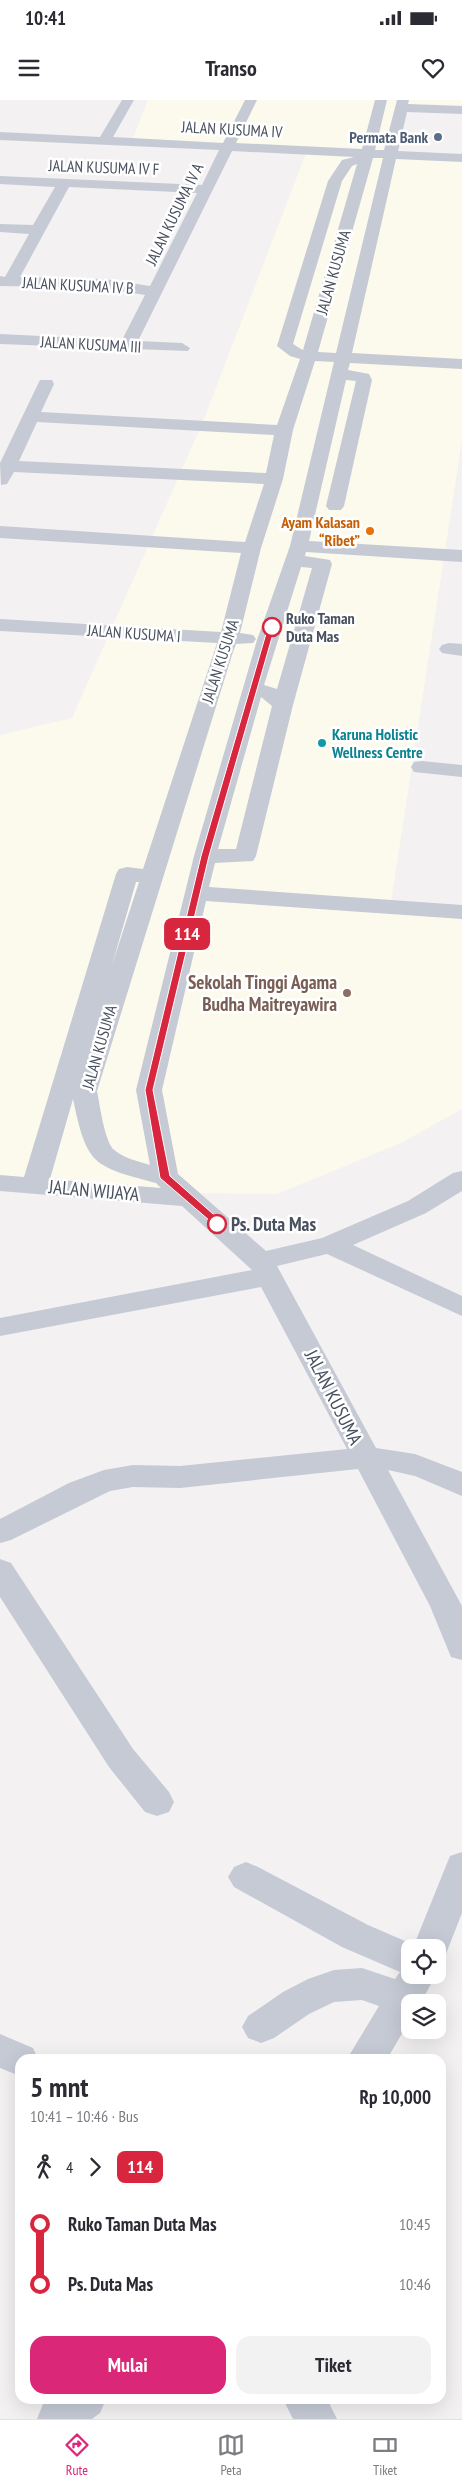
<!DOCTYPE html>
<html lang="id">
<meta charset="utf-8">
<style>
body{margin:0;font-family:"PT Sans Narrow",sans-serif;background:#f2f2f3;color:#2b2b33;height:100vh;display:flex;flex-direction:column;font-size:19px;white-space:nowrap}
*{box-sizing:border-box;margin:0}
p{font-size:16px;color:#7c7c81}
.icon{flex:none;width:28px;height:28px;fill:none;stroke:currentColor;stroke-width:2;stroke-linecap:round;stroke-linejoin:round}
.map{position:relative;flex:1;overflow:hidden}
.details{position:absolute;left:15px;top:1954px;width:431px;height:350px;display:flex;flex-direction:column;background:#fff;border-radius:15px;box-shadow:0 5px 20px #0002}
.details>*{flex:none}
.badge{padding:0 10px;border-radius:8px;font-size:18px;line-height:32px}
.fabs{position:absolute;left:401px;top:1839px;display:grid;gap:10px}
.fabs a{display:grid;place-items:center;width:45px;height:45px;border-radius:10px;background:#fff;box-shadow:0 5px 20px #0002;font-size:25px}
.map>.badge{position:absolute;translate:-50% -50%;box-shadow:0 0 0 2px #fff}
.legs{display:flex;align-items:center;gap:8px;height:55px;padding:0 15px;font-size:16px}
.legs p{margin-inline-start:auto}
.overview{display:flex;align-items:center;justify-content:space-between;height:85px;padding:0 15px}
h1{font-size:28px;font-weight:600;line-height:38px}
.button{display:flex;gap:10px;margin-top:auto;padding:10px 15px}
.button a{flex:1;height:58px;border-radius:15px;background:#db2777;color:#fff;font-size:20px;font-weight:600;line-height:58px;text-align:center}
.button a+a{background:#f2f2f3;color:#2b2b33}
ul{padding:0 15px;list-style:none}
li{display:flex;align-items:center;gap:18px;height:60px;font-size:19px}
li i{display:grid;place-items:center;width:8px;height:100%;margin:0 6px;background:currentColor}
li i::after{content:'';width:12px;height:12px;margin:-6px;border:4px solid;border-radius:50%;background:#fff}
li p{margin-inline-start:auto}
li:first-child i{background:linear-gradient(#0000 50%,currentColor 0)}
li:last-child i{background:linear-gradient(currentColor 50%,#0000 0)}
.status{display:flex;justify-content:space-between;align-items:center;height:35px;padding:0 25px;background:#fff;direction:ltr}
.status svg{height:14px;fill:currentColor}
header{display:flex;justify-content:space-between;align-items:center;height:65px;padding:0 15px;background:#fff;font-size:22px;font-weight:600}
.menu{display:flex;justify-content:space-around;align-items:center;height:70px;border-top:1px solid #e1e1e2;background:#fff;font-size:14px;color:#7c7c81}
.menu a{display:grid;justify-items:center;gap:2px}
.menu .on{color:#db2777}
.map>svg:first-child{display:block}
.commercial{fill:#fcfaec}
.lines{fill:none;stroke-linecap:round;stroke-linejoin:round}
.minor{fill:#c5cad5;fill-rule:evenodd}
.line-1{fill:#d7263d;stroke:#fff}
.service-dot{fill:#5c6f8a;stroke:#fff;stroke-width:2}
.food-dot{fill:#e8710a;stroke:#fff;stroke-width:2}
.stop-1-dot{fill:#fff;stroke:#d7263d;stroke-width:2.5}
.culture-dot{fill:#0f9aa8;stroke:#fff;stroke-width:2}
.education-dot{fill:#8d6e63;stroke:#fff;stroke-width:2}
.labels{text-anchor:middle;stroke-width:5;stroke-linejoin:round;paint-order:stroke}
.far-street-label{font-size:16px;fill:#49505e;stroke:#fff}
.far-service-label{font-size:16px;font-weight:bold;fill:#4e5e75;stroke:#fff;text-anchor:end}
.far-food-label{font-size:16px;font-weight:bold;fill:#c56008;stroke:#fff;text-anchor:end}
.far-stop-label{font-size:16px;font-weight:bold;fill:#49505e;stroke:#fff;text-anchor:start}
.far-culture-label{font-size:16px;font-weight:bold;fill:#0d838f;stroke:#fff;text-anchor:start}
.education-label{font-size:19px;font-weight:bold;fill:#785e54;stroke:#fff;text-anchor:end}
.street-label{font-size:19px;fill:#49505e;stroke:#fff}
.stop-label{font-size:19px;font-weight:bold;fill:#49505e;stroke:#fff;text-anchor:start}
</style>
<div class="status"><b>10:41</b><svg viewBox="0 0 49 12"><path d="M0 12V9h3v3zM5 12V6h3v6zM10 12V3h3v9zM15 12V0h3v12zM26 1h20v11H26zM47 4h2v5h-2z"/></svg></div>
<header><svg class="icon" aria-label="menu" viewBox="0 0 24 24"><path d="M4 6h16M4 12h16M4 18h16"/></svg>Transo<svg class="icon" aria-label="heart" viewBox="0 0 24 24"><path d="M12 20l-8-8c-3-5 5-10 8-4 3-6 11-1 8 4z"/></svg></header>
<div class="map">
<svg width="462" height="2319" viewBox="0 0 462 2319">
<rect width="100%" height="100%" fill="#f3f1f1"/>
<!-- commercial -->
<polygon class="commercial" points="148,0 462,0 462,12 398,9 388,51 462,55 462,340 391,802 462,819 462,1009 401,1043 277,1094 131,1092 0,1084 0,635 72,618 202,324 308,48 133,38"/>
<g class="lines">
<!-- minor -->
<g class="minor">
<path d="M122,0H134L113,37L223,43L245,0H257L236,43L362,49L375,0H387L375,50H384L397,0H409L408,4L462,6V14L407,12L398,51L462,54V62L396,59L352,253L462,259V269L350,263L348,270L369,274L372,280L344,406L341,410H329L326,406L356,281L346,280L309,441L462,450V462L306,452L305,456L330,460L332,464L293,605L256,756L253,761L215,763L209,787L462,805V819L206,801L162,990L178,1074L266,1151L322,1138L408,1101L453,1073L462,1071V1091L426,1113L353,1145L462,1196V1216L327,1154L277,1166L376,1348L415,1354L462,1372V1396L415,1376L388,1370L462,1506V1560L451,1557L430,1506L358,1369L180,1388L133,1387L110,1391L11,1440L0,1443V1419L69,1383L104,1370L133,1365L180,1366L347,1349L261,1187L0,1236V1218L252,1170L182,1106L0,1091V1075L24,1077L116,774L119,769L127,767L143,769L217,543L0,531V519L221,532L241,453L0,438V426L245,442L264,384L14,372L7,384L1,385L0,363L38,284L40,280H52L54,284L41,312L277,325L300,259L290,256L277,246L328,81L342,60L354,57L232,51L138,241L182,243L190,248L188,251L0,244V234L122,240L145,195L104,188L0,186V176L5,177L29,134L0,132V124L33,125L55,87L0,84V76L202,85L219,50L0,40V32L100,37ZM373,58H383L336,253L318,252ZM357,64L303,250L301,249L293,244L342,81L352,66ZM69,87L197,93L150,186L104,179L20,177ZM315,261L334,262L290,446L257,540L194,756L136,990L150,1065C137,1061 123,1058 113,1049C104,1038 100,1005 97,991L232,555L236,544L253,543L256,539L253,535L240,533L261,448L283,379L293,330ZM37,322L274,335L266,373L19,361ZM301,467L312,468L277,589L264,585ZM261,597L272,606L236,749H218ZM136,782H139L112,865ZM73,999C87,1066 93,1066 156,1083L161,1088L50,1079Z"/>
<polygon points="449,543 462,544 462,556 442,553 439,549 442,545"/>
<polygon points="422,661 462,665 462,677 414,672 411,667 414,662"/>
<polygon points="0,1459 11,1463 133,1649 169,1692 174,1702 169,1712 157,1716 145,1712 109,1667 0,1497"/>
<polygon points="462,1752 462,1813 444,1859 438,1861 438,1848 410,1848 410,1875 436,1875 421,1902 410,1902 410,1920 387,1959 347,1959 379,1906 362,1900 334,1902 309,1914 274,1938 261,1943 248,1938 242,1927 248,1916 283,1892 308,1879 334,1870 362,1868 395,1879 400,1872 342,1847 234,1787 228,1777 234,1767 246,1762 258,1767 368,1825 414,1845 450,1756"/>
<polygon points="0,1934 33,1948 38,1959 20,1959 20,1976 0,1968"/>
<polygon points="51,2299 106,2299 100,2313 92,2319 37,2319 43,2304"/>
<polygon points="283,2299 327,2299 337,2319 293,2319"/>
</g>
</g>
<!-- line-1 -->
<polygon class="line-1" points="272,525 275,527 209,756 153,990 170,1076 221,1121 222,1124 217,1127 160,1078 145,990 201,756 268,527"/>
<!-- markers -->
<circle class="service-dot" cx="438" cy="37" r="5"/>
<circle class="food-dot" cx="370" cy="431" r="5"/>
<g class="stop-1-dot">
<circle cx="272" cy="527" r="9"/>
<circle cx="217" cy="1124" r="9"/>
</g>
<circle class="culture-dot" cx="322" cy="643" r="5"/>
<circle class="education-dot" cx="347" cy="893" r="5"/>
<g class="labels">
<!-- far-street labels -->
<g class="far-street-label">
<text transform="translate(232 29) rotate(3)" y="6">JALAN KUSUMA IV</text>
<text transform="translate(104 67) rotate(2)" y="6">JALAN KUSUMA IV F</text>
<text transform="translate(174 114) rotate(-64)" y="6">JALAN KUSUMA IV A</text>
<text transform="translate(333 172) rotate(-74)" y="6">JALAN KUSUMA</text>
<text transform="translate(78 185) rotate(3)" y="6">JALAN KUSUMA IV B</text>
<text transform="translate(91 244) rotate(3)" y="6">JALAN KUSUMA III</text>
<text transform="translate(134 533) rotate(4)" y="6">JALAN KUSUMA I</text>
<text transform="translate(220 561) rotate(-72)" y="6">JALAN KUSUMA</text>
<text transform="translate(99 947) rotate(-74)" y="6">JALAN KUSUMA</text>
</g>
<!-- far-service labels -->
<g class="far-service-label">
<text x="428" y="43">Permata Bank</text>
</g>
<!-- far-food labels -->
<g class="far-food-label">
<text x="360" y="428">Ayam Kalasan<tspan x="360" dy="18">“Ribet”</tspan></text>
</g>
<!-- far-stop labels -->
<g class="far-stop-label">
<text x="286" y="524">Ruko Taman<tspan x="286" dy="18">Duta Mas</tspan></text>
</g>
<!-- far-culture labels -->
<g class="far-culture-label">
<text x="332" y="640">Karuna Holistic<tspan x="332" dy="18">Wellness Centre</tspan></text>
</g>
<!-- education labels -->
<g class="education-label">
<text x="337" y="889">Sekolah Tinggi Agama<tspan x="337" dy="22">Budha Maitreyawira</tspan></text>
</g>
<!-- street labels -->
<g class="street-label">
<text transform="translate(94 1090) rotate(5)" y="7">JALAN WIJAYA</text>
<text transform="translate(334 1297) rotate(63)" y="7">JALAN KUSUMA</text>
</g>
<!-- stop labels -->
<g class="stop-label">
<text x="231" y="1131">Ps. Duta Mas</text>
</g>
</g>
</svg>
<div class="fabs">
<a><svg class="icon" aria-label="locate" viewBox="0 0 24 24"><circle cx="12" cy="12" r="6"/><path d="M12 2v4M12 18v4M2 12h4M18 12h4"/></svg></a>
<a><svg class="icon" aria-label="layers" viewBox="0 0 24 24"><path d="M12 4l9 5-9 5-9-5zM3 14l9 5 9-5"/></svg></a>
</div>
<b class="badge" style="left:187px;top:834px;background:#d7263d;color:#fff">114</b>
<section class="details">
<div class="overview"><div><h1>5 mnt</h1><p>10:41 – 10:46 · Bus</p></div><b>Rp 10,000</b></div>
<div class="legs"><svg class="icon" aria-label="walk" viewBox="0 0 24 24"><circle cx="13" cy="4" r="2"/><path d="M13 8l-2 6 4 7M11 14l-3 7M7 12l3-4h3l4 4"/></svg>4<svg class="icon" aria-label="forward" viewBox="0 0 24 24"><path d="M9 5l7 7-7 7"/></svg><b class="badge" style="background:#d7263d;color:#fff">114</b></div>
<ul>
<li><i style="color:#d7263d"></i><b>Ruko Taman Duta Mas</b><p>10:45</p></li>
<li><i style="color:#d7263d"></i><b>Ps. Duta Mas</b><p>10:46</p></li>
</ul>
<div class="button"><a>Mulai</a><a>Tiket</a></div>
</section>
</div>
<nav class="menu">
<a class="on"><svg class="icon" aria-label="directions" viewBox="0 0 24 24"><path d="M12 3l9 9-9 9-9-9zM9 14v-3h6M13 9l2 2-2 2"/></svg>Rute</a>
<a><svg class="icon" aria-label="map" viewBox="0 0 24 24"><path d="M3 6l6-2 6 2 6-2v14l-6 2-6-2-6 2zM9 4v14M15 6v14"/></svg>Peta</a>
<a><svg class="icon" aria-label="tickets" viewBox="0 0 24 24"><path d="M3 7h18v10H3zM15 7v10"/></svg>Tiket</a>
</nav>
